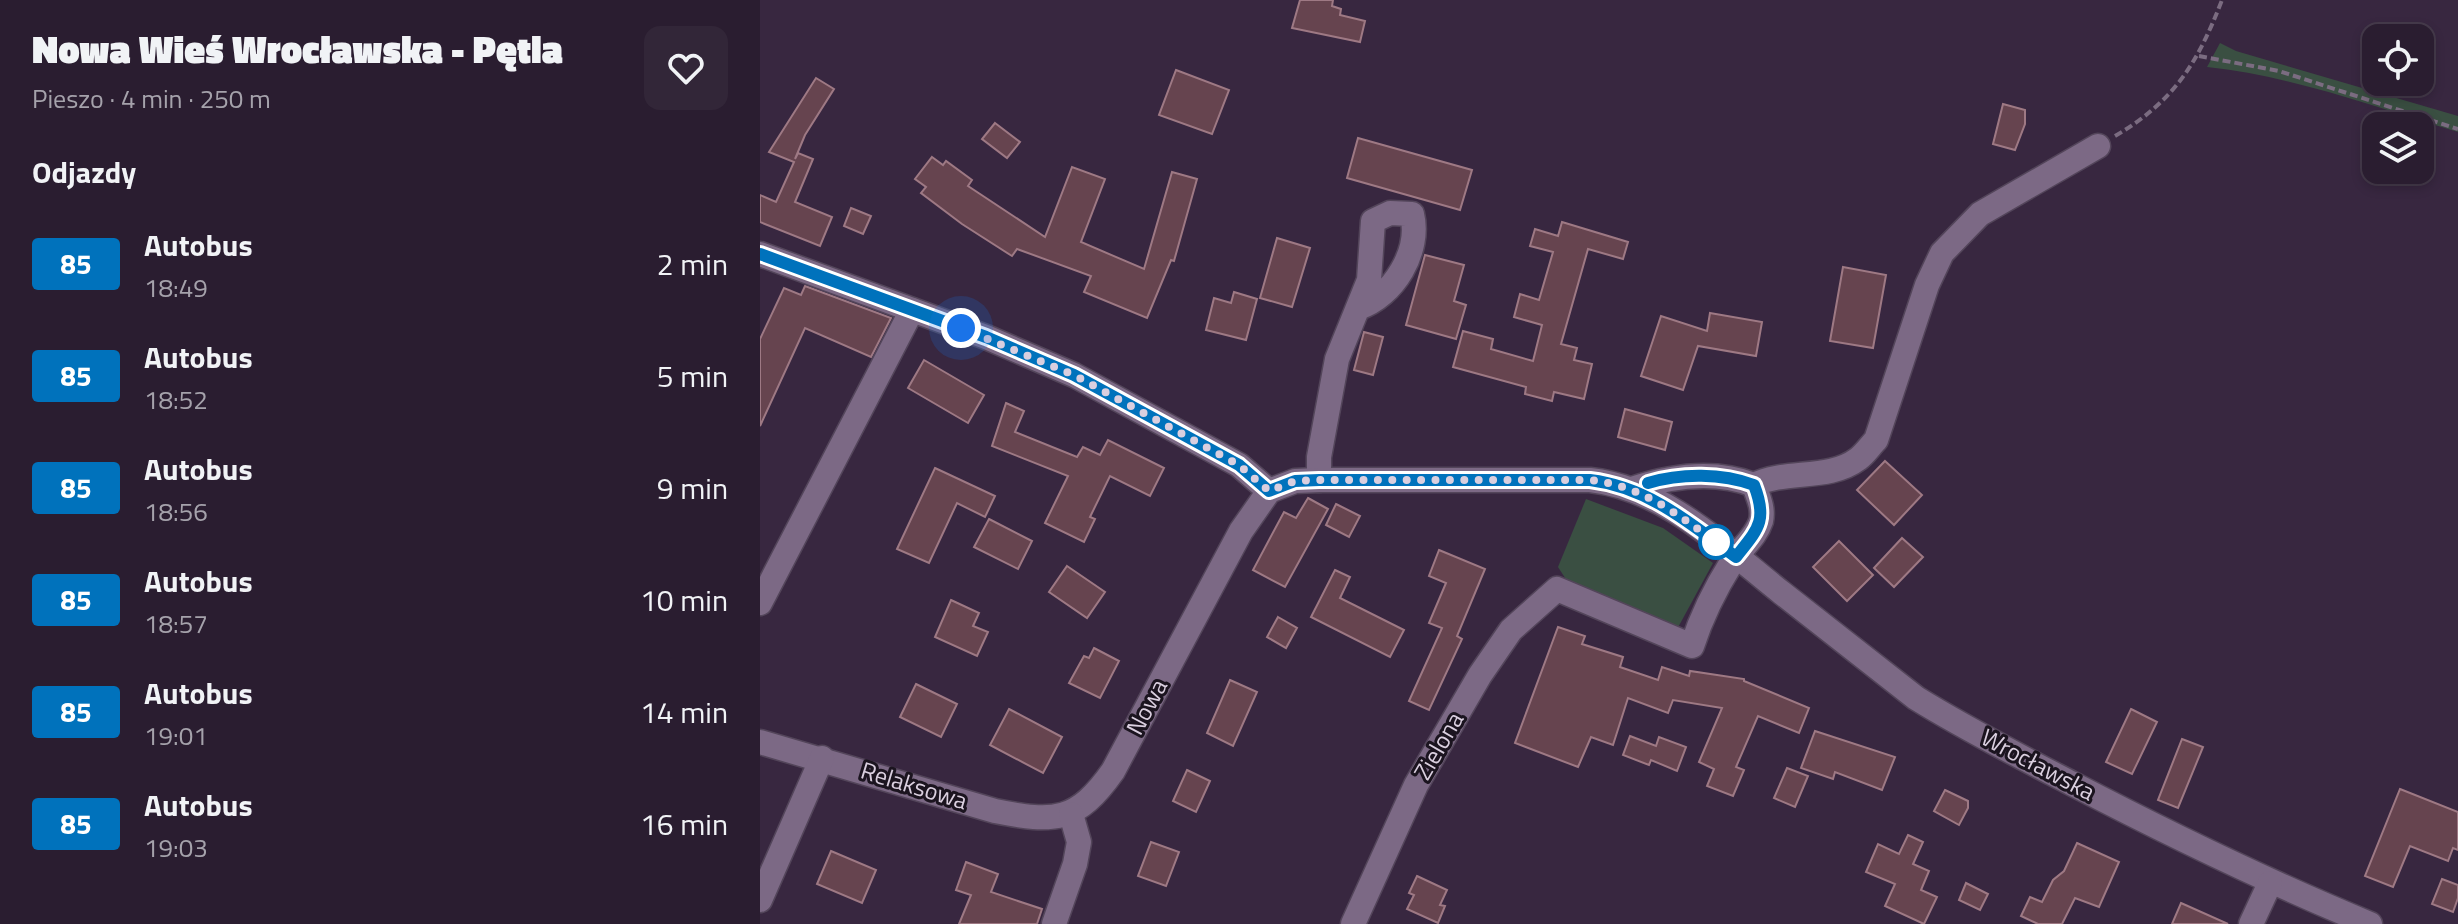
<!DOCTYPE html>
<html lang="pl">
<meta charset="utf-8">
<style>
body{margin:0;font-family:"Titillium Web",sans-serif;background:#322638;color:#f1f3f6;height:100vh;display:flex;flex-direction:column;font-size:30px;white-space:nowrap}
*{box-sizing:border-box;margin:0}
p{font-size:26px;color:#a5a2ab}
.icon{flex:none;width:44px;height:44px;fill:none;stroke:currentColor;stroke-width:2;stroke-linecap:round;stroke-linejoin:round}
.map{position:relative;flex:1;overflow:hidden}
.panel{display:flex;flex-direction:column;background:#2a1d30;width:760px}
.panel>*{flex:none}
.badge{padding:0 16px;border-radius:6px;font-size:28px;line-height:52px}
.buttons{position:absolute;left:1602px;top:24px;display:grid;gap:16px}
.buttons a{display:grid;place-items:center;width:72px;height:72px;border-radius:16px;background:#2a1d30;box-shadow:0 4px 12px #0003,0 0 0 2px #463b4c;font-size:40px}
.you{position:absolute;width:40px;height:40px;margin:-20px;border:6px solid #fff;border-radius:50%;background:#1a73e8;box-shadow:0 0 0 12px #1a73e833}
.map>.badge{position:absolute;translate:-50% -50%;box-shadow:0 0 0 4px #fff}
h2{padding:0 32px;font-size:30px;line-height:72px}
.round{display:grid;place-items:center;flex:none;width:84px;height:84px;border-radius:16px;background:#322638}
.overview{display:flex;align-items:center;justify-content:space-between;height:136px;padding:0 32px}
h1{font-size:38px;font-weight:800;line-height:60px}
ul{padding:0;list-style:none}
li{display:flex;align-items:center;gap:24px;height:112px;padding:0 32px}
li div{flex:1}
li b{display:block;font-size:30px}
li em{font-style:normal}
li .badge{min-width:88px;font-weight:700;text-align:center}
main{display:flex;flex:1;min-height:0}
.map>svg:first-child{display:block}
.green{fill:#3a4f42}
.building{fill:#66444f;stroke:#9e7984;stroke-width:2}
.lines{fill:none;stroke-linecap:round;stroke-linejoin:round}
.minor-casing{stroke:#53455a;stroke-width:27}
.path{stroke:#7b6c81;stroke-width:4;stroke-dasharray:8 4;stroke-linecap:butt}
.minor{stroke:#7c6985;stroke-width:24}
.line-casing{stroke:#fff;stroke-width:18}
.line{stroke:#0072bc;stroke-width:12}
.walk{stroke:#dacfdf;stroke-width:8;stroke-dasharray:0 14.4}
.stop-dot{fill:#fff;stroke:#0072bc;stroke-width:4}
.labels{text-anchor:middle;stroke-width:6;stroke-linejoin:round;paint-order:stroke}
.street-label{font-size:24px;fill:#dacfdf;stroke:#1b141f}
</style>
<main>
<section class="panel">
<div class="overview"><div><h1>Nowa Wieś Wrocławska - Pętla</h1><p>Pieszo · 4 min · 250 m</p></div><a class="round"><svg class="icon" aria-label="heart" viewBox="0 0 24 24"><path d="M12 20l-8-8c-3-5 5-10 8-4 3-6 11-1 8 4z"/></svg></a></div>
<h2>Odjazdy</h2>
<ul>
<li><span class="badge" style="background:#0072bc;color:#fff">85</span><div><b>Autobus</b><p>18:49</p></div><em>2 min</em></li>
<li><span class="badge" style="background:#0072bc;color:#fff">85</span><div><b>Autobus</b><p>18:52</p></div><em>5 min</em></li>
<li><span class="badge" style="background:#0072bc;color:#fff">85</span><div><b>Autobus</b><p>18:56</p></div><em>9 min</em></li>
<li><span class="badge" style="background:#0072bc;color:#fff">85</span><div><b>Autobus</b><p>18:57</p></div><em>10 min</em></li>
<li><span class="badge" style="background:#0072bc;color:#fff">85</span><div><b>Autobus</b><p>19:01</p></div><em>14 min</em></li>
<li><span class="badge" style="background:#0072bc;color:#fff">85</span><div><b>Autobus</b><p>19:03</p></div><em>16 min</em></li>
</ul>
</section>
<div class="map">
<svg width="1698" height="924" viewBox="0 0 1698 924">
<rect width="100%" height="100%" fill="#382740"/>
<!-- green -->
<g class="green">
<path d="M1460,43L1476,51L1698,116V132C1616,107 1532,76 1447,67Z"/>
<polygon points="826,499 903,528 953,563 915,633 809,584 798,567"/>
</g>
<!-- building -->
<g class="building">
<polygon points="540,0 573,0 572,6 581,9 580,15 605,21 600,42 532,28"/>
<polygon points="416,70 469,90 452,134 399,115"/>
<polygon points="56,78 74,89 45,135 35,159 38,153 53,159 35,202 72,217 60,246 0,222 0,195 16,202 34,162 9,152"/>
<polygon points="1243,104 1265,110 1265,124 1255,150 1233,144"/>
<polygon points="235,123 260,142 247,158 222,139"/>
<polygon points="598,138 712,170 700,210 587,178"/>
<polygon points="172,157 183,165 186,161 212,180 208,186 285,237 312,167 345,179 321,242 384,269 412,172 437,179 414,261 411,260 387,318 324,292 331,276 257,249 252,256 202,224 161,193 166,187 155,179"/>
<polygon points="91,208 111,216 103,234 84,226"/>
<polygon points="802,222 868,242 863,259 828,249 801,344 817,348 814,360 832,364 824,399 794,392 792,401 765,394 766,387 693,367 703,331 733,339 731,349 773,361 782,325 754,317 760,294 779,300 793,252 770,246 775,229 798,236"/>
<polygon points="517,238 550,248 532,307 500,298"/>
<polygon points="665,255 704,265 694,301 706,305 696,339 646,325"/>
<polygon points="1083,267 1126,275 1113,348 1070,341"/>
<polygon points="45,286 131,318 111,357 45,328 0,426 0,339 24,288 41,295"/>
<polygon points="474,292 497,299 486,340 446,330 454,298 471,303"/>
<polygon points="950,313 1002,322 996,356 938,346 923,390 881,376 901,316 947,331"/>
<polygon points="604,332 623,337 613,375 594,370"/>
<polygon points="164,360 224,395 208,423 148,388"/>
<polygon points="246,403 264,411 255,432 317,457 323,447 340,455 348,440 404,468 390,496 350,476 330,517 335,519 324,542 285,523 308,476 232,446"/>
<polygon points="865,409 912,422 905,450 858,437"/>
<polygon points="1125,461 1162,495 1134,525 1097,490"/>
<polygon points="175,468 235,496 225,517 197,503 169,563 137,549"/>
<polygon points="548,498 568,509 525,587 493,570 524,512 536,518"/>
<polygon points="576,504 600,516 589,537 566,525"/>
<polygon points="229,519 272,541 258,569 214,547"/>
<polygon points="1142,538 1163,557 1134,587 1114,568"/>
<polygon points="1079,541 1113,575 1087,601 1053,567"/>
<polygon points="679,550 725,569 697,636 702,639 669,710 649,701 682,628 669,623 686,583 669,576"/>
<polygon points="307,566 345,592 327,618 289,592"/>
<polygon points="575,570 590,577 580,598 644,630 630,657 551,617"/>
<polygon points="191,600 219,613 213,626 228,632 217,656 175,637"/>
<polygon points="518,617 537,628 526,648 507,637"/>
<polygon points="798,627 825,636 822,644 863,657 860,667 898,680 902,667 929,676 930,671 984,679 984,681 1049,708 1039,733 998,716 976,767 984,770 973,796 947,786 954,769 939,762 962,708 913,700 908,713 868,698 853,745 831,737 818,767 755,743"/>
<polygon points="334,648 359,661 340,698 309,683 324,656 329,658"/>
<polygon points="470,680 497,692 473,746 447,733"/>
<polygon points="156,684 197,704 181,737 140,717"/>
<polygon points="249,709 302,737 283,773 230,745"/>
<polygon points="1371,709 1397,722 1372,774 1346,762"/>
<polygon points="1055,731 1135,757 1122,790 1075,772 1073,779 1041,768"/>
<polygon points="870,736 896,746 899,737 926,747 917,771 891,760 889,765 863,755"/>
<polygon points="1422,739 1443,747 1418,808 1398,800"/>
<polygon points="1027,768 1048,776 1035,807 1014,798"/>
<polygon points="427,770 450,781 436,812 413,801"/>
<polygon points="1640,789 1698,812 1698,850 1693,848 1688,861 1650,846 1633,887 1605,876"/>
<polygon points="1185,790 1208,801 1208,808 1199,825 1174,811"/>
<polygon points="1148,835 1163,842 1153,864 1169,871 1161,890 1177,897 1164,924 1125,906 1135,884 1106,872 1118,844 1139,854"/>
<polygon points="391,842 419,852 406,886 378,876"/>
<polygon points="1317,843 1359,862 1339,907 1315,898 1302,924 1278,924 1261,916 1270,897 1282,902 1293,880 1304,871"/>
<polygon points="71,851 116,870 102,903 57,884"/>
<polygon points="206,862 238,874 231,892 282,909 277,924 199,924 211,895 196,890"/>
<polygon points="657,876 687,890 680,905 685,906 678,923 647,909 654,895 649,893"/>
<polygon points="1682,879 1698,885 1698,898 1693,912 1672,904"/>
<polygon points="1206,883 1228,894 1220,910 1199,900"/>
<polygon points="1421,903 1468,924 1412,924"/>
</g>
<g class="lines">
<!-- minor casing -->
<g class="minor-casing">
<g id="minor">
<polyline points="0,254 226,337 314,375 479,465 509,491"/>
<path d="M559,480V457L577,359L609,280L613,221L630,213L652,214C661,251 634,296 598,308"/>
<path d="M994,485C1025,469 1069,481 1098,459C1105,454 1110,446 1116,440L1167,285L1182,253L1220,214L1338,146"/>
<polyline points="0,603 152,310"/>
<path d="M0,742L235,811C295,823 317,822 353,771L481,531L509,491L535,481L559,480H830C905,488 965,548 1022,593C1066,628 1111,663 1156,698C1206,729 1259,756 1311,783C1409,834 1508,882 1610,924"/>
<polyline points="0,900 62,758"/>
<polyline points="294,924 315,864 319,842 311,814"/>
<path d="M593,924L656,785L720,675L751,630L797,589L932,646C942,615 955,589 972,562C981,548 996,537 1001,521C1004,508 998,497 994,485C955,470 911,476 872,489"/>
<polyline points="1491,924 1510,883"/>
</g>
</g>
<!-- path -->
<g class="path">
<polyline points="1439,56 1519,71 1698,129"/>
<path d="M1355,136C1415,101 1438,62 1462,0"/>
</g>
<!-- minor -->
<use href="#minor" class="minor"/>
</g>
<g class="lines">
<!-- line casing -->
<g class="line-casing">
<path id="line" d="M0,254L226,337L314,375L479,465L509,491L535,481L559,480H830C888,487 930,523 976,557C998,529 1008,521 994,485C962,473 921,473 888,483"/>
</g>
<!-- line -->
<use href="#line" class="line"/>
<!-- walk -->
<path class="walk" d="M201,328L314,375L479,465L509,491L535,481L559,480H830C883,486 918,515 956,542"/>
</g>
<!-- markers -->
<circle class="stop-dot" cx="956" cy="542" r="16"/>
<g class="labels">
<!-- street labels -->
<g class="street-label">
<text transform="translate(387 707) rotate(-62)" y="8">Nowa</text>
<text transform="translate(679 746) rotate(-60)" y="8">Zielona</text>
<text transform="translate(1278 765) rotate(28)" y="8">Wrocławska</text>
<text transform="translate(154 786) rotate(17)" y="8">Relaksowa</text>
</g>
</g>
</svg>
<div class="buttons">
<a><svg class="icon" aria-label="locate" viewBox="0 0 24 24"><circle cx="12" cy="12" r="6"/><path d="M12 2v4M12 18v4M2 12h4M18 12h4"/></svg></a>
<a><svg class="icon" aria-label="layers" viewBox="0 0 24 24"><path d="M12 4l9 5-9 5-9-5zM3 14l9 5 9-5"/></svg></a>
</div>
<div class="you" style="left:201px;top:328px"></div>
</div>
</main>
